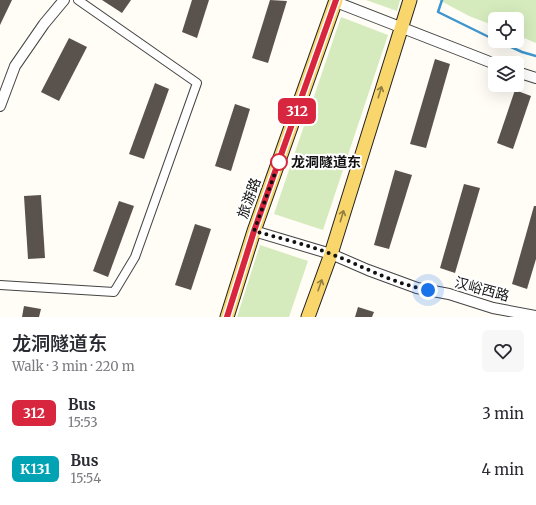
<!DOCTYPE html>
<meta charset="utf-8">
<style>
body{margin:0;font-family:Merriweather,"Noto Sans SC",serif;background:#f7f7f7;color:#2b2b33;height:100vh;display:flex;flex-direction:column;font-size:15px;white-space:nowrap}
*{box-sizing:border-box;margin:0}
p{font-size:13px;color:#7c7c81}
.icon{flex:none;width:22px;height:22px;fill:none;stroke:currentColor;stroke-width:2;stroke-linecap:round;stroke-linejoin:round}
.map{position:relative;height:317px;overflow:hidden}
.details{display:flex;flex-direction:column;background:#fff;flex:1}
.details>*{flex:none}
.badge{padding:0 8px;border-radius:6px;font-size:14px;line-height:26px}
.fabs{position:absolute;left:488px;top:12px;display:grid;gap:8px}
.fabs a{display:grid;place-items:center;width:36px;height:36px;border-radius:6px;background:#fff;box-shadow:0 4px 16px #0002;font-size:20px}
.you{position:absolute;width:20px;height:20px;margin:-10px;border:3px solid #fff;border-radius:50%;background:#1a73e8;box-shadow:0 0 0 6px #1a73e833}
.map>.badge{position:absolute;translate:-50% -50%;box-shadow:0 0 0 2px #fff}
.round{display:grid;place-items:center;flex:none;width:42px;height:42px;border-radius:6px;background:#f7f7f7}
.overview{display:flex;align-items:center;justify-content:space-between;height:68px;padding:0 12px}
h1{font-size:19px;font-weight:600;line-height:30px}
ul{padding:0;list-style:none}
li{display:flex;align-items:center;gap:12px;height:56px;padding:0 12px}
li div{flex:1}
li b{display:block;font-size:15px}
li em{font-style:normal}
li .badge{min-width:44px;font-weight:700;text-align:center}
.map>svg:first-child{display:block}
.green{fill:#d5ebbd}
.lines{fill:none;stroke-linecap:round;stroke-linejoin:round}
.stream{stroke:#3f96cf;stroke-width:2.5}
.building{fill:#5a524d}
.minor-casing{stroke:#444;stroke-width:10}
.tertiary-casing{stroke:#444;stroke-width:12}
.primary-casing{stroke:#222;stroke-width:15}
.minor{stroke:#fff;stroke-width:8}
.tertiary{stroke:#fff;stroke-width:10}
.primary{stroke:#f9d66b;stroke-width:13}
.oneway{stroke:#917d42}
.line-casing{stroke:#fff;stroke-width:9}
.line{stroke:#d7263d;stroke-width:6}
.walk{stroke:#111;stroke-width:4;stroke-dasharray:0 7.2}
.stop-dot{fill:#fff;stroke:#d7263d;stroke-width:2}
.labels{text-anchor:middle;stroke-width:4;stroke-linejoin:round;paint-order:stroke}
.stop-label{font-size:14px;font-weight:bold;fill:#111;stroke:#fff;text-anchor:start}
.street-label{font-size:14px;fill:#111;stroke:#fff}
</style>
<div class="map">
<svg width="536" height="317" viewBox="0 0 536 317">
<rect width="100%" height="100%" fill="#fffdf5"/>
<!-- green -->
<g class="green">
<polygon points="366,0 400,0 397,11"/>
<polygon points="439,0 536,0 536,43 517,35 517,19 495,19 495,26 469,16"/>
<polygon points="341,17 388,35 323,230 274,214"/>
<polygon points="260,245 308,261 289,317 237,317"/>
</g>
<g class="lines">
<!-- stream -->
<g class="stream">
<polyline points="442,0 438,12 495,40"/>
<polyline points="498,41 522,52 536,56"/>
</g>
</g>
<!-- building -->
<g class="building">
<polygon points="0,0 12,0 0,25"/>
<polygon points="102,0 131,0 122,13"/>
<polygon points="192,0 209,0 197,38 182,32"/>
<polygon points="270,0 287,1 268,63 252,58"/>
<polygon points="69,38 87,47 59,101 41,92"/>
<polygon points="435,59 450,64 426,148 410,144"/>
<polygon points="155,83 169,89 144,159 129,154"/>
<polygon points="515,90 531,96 513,149 497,143"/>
<polygon points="235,104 250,109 231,171 215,166"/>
<polygon points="395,170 412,175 389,249 374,245"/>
<polygon points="464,184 480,188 455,273 440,268"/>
<polygon points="41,195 45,258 28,259 24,196"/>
<polygon points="119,201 134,206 108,277 93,271"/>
<polygon points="534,206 536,206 536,259 527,289 512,284"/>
<polygon points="195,224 211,229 191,290 175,285"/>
<polygon points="24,306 41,309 39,317 22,317"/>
<polygon points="358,307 374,312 372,317 355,317"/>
</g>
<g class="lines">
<!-- minor casing -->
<g class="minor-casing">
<polyline id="minor" points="0,285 114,292 135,257 197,83 78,0"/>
</g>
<!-- tertiary casing -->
<g class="tertiary-casing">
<g id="tertiary">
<polyline points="336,2 495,64"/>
<polyline points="517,72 536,78"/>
<polyline points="0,106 15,66 44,24 64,0"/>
<polyline points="254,231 331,254 368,270 417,288 449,294 493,308 536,316"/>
</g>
</g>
<!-- primary casing -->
<g class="primary-casing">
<g id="primary">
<polyline points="227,317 254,231 336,0"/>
<polyline points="308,317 331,254 410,0"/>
</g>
</g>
<!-- minor -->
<use href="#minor" class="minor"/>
<!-- tertiary -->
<use href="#tertiary" class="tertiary"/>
<!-- primary -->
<use href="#primary" class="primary"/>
</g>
<!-- one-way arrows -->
<defs><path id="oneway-shaft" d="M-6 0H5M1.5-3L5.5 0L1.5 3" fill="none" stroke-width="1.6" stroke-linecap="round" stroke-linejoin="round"/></defs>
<g class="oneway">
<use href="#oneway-shaft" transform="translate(380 92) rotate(-73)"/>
<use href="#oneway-shaft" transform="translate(342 216) rotate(-73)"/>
<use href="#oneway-shaft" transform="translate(320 285) rotate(-71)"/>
</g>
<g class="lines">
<!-- line casing -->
<g class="line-casing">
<polyline id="line" points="227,317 254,231 336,0"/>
</g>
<!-- line -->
<use href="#line" class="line"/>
<!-- walk -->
<path class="walk" d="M279,162L254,231C279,238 306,244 331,254C363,266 394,284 428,290"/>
</g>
<!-- markers -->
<circle class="stop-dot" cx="279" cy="162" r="8"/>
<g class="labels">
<!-- stop labels -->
<g class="stop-label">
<text x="291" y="167">龙洞隧道东</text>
</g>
<!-- street labels -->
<g class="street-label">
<text transform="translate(249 198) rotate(-70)" y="5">旅游路</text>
<text transform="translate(482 289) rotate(15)" y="5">汉峪西路</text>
</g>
</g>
</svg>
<div class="fabs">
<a><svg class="icon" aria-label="locate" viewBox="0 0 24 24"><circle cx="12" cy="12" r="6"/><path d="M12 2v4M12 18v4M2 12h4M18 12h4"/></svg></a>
<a><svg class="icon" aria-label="layers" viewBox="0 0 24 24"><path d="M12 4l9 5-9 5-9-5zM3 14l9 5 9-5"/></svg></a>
</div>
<div class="you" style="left:428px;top:290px"></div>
<b class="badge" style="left:297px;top:111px;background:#d7263d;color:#fff">312</b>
</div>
<section class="details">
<div class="overview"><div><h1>龙洞隧道东</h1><p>Walk · 3 min · 220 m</p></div><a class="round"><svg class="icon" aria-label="heart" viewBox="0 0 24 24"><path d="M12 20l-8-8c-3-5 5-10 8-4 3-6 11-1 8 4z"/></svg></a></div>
<ul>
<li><span class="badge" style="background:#d7263d;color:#fff">312</span><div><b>Bus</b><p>15:53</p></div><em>3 min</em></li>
<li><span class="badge" style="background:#00a3b4;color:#fff">K131</span><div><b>Bus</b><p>15:54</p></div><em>4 min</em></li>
</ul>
</section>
